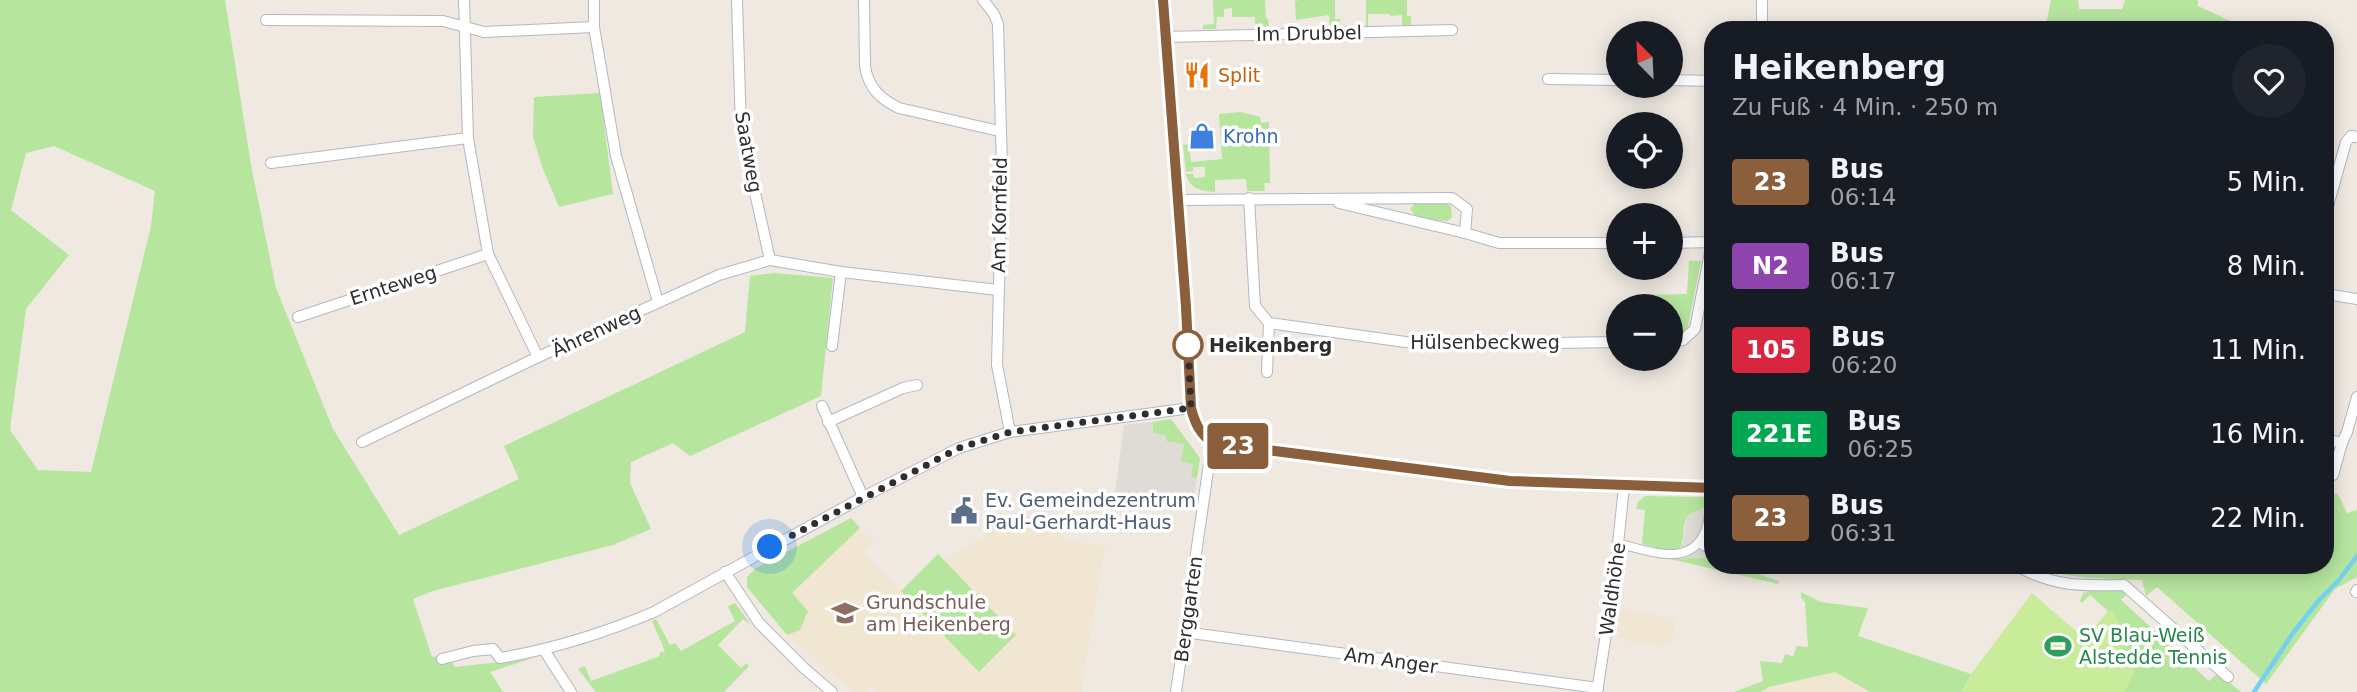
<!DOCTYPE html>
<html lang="de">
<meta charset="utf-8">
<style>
body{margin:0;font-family:"DejaVu Sans",sans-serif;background:#20242c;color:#f1f3f6;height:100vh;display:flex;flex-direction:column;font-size:26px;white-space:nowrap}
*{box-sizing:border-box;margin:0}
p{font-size:23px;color:#9ea1a6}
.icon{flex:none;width:38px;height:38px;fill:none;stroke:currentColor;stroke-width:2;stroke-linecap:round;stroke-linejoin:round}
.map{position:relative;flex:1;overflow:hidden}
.drawer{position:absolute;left:1704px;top:21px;width:630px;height:553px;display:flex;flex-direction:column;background:#171b24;border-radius:28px;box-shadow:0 4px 18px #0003}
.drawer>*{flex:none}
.badge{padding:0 14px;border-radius:5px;font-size:24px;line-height:46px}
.needle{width:46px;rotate:336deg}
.buttons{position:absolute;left:1606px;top:21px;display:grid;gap:14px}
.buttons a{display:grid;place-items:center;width:77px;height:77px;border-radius:50%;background:#171b24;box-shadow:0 4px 18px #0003;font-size:35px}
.you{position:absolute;width:35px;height:35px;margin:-18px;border:5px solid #fff;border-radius:50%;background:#1a73e8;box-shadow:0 0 0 10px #1a73e833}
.map>.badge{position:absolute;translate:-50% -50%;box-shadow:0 0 0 4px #fff}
.round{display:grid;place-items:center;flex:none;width:74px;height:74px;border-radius:37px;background:#20242c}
.head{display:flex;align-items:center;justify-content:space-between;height:119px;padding:0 28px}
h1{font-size:33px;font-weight:700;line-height:52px}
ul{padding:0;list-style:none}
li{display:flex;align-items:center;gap:21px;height:84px;padding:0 28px}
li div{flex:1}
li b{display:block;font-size:26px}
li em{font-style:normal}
li .badge{min-width:77px;font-weight:700;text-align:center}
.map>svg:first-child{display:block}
.education{fill:#f0e6d1}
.green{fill:#b6e59e;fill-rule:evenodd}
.pitch{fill:#c9ec9a}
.plaza{fill:#dfdcd8}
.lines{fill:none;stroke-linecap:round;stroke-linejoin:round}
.stream{stroke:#75cff0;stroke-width:4.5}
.pedestrian-casing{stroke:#b4b7c1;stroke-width:10}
.minor-casing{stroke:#b4b7c1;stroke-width:12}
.pedestrian{stroke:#fff;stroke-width:8}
.minor{stroke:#fff;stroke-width:10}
.line-casing{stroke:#fff;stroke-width:16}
.line{stroke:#8b5e3c;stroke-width:10}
.walk{stroke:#2e2e2e;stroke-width:7;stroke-dasharray:0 12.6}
.stop-dot{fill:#fff;stroke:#8b5e3c;stroke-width:3.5}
.labels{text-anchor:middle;stroke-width:7;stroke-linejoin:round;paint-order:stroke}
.street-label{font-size:19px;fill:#2e2e2e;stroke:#fff}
.food-label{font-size:19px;fill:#c56008;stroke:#fff;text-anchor:start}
.shop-label{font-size:19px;fill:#366cbe;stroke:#fff;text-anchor:start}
.stop-label{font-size:19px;font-weight:bold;fill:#2e2e2e;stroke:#fff;text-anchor:start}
.service-label{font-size:19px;fill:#4e5e75;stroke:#fff;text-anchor:start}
.education-label{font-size:19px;fill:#785e54;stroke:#fff;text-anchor:start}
.leisure-label{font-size:19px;fill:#27864d;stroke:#fff;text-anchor:start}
</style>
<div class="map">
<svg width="2357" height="692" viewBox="0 0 2357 692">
<rect width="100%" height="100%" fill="#efe9e1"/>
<!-- education -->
<g class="education">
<polygon points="1026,511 1032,526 1059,515 1066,520 1064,541 1105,546 1081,692 876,692 870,687 866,692 852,692 787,635 747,587 747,577 756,568 851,518 873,542 863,552 979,672 944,561 971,544 987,538 983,528"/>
<polygon points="1621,609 1676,619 1672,640 1662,646 1617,638"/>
<polygon points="1835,672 1870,692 1761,692 1769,687"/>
</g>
<!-- green -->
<g class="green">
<path d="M0,0H225L251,165L276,288L333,429L399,535L519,479L504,446L745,332L750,276L774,273L833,278L821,396L690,456L673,443L631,462L630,483L651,529L613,545L433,591L413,599L432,657L447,655L455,667L533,658L490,672L503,692H0ZM54,146L155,191L151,226L91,472L38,470L10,430L26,309L69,255L11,210L26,153Z"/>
<polygon points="1213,0 1265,0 1266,19 1268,19 1269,28 1255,28 1255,17 1232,17 1232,8 1224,9 1224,17 1217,17 1216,29 1203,29 1203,25 1214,24"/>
<polygon points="1299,0 1335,0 1335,19 1340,19 1340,26 1330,26 1329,15 1296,20 1295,1"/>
<polygon points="1366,0 1407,0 1407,16 1411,16 1411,26 1402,25 1402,15 1390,16 1389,14 1368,14 1368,26 1366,26"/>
<polygon points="2051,0 2078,0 2079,9 2122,9 2125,0 2198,0 2198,6 2250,30 2045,30"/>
<polygon points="600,93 613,194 559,207 543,169 533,137 534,97"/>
<path d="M1241,112L1260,117L1261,123L1269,122L1270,183H1264L1265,191H1247L1246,179L1215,180V192C1201,191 1190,189 1186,174H1193L1194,178L1205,177V167H1193V171L1186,172L1183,145L1189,144L1191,162L1222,159L1219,114Z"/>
<polygon points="1415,203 1445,203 1451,206 1452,218 1447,221 1417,218 1410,209"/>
<polygon points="1689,261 1701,261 1687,330 1680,336 1671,336 1671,306 1644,306 1644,295 1687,294"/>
<polygon points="1171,419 1200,458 1197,479 1191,477 1165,440 1153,433 1153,422"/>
<path d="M2330,492L2338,494L2347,513L2357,510V577L2335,589L2266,684L2157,587L2146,596L2142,580C2107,578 2065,580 2033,565H2326V508Z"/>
<path d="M1645,496L1707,497L1705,507C1701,511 1694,511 1689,515C1681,521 1686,539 1680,548L1668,551L1642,544L1645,510L1636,509L1638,502Z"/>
<polygon points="851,518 860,528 792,593 808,611 800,630 787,635 747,587 747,577 756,568"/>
<polygon points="938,554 1016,635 979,672 901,591"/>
<polygon points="1713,557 1713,565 1750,565 1758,574 1779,581 1778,584 1670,559"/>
<polygon points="2094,590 2122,590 2126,595 2121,600 2209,681 2218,673 2241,692 2124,692 2127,687 2118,653 2112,612 2108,611 2090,595 2082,603 2080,601 2083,593"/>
<polygon points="1801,592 1821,602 1868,608 1858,636 1971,674 1962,692 1870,692 1835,672 1769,687 1761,692 1734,692 1763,681 1760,661 1782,663 1785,654 1793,656 1797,646 1808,647 1805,602 1801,598"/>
<polygon points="735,603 751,625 743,619 718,645 741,668 746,663 749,666 724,692 596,692 578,669 585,666 591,681 660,656 659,653 665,651 652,621 656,619 670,645 675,643 681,651 735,621 728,606"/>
</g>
<!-- pitch -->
<polygon class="pitch" points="2032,593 2085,639 2108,611 2112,612 2129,638 2118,653 2135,671 2124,692 1962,692 1971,674"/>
<!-- plaza -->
<g class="plaza">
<polygon points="1153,422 1153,433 1166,435 1166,441 1184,444 1181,462 1193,464 1191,477 1197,479 1193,503 1115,492 1124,425"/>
<polygon points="1706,502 1713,502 1713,557 1670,559 1640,553 1642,544 1668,551 1680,548 1683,543 1686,519 1689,515 1705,507"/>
</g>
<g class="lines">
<!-- stream -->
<g class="stream">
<polyline points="2342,576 2357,556"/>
<polyline points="2254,692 2293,633 2319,600 2340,579"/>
</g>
<!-- pedestrian casing -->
<g class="pedestrian-casing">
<g id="pedestrian">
<polyline points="1699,543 1713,552"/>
<path d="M1619,544C1651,551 1694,570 1707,526C1710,515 1710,500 1711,488"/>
</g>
</g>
<!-- minor casing -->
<g class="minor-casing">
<g id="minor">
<polyline points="464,0 468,138 488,254 538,357"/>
<polyline points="594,0 594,27 616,156 658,302"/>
<polyline points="737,0 741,130 770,260"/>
<path d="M864,0L865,66C868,87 880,99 899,108L999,131"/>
<polyline points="983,0 994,14 998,24 1002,167 997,365 1010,432"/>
<path d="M1163,0L1186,308L1191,408C1195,424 1200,433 1212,443L1510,481L1713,488"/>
<polyline points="1762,0 1762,30"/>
<polyline points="266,20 443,21 484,32 594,27"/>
<polyline points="1165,37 1452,30"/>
<polyline points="1548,79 1619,80"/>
<polyline points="1671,80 1713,81"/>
<polyline points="271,163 468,138"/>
<polyline points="1249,198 1255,306 1269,323 1427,345 1619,342"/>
<polyline points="1178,200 1452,198 1467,209 1465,233 1499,243 1619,243"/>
<polyline points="1339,203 1465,233"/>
<polyline points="2326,213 2346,142 2351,136 2357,137"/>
<polyline points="1671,243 1713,242"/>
<polyline points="2326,294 2357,299"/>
<polyline points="298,317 488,254"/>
<polyline points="1671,341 1683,340 1695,329 1712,242"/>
<polyline points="832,346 841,272"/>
<polyline points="1267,372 1269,323"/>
<polyline points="822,406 863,497"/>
<polyline points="828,422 903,388 917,385"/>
<polyline points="2326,439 2342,443 2333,475"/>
<polyline points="362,442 538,357 719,275 770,260 841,272 998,290"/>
<polyline points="2342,443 2347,432 2357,397"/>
<path d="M2015,565C2054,587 2081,586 2124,585L2228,677"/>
<polyline points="725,572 759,623 804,668 832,692"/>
<polyline points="2356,592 2357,590"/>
<polyline points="1184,632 1598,688"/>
<polyline points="544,650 571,692"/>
<path d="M442,659L473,651L493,649L500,658C554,649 604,633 654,612L863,497L959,448L1010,432L1191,408"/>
<polyline points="1176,692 1212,443"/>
<polyline points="1597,692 1614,582 1624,487"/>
</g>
</g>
<!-- pedestrian -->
<use href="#pedestrian" class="pedestrian"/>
<!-- minor -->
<use href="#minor" class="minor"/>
</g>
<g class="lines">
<!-- line casing -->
<g class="line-casing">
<path id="line" d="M1163,0L1186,307L1191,408C1195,424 1200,433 1212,443L1510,481L1713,488"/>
</g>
<!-- line -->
<use href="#line" class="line"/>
<!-- walk -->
<polyline class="walk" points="770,547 959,448 1010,432 1191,408 1188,345"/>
</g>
<!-- icons -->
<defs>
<g id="restaurant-bare" transform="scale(2.1)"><path d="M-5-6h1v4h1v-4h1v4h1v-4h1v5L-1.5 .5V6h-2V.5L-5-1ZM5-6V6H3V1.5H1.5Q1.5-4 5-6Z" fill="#e8710a" stroke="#fff" stroke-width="2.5" paint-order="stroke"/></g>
<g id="shop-bare" transform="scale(2.1)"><path d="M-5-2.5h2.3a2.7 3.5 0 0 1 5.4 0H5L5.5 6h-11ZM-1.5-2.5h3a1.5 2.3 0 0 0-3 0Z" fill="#3f7fe0" stroke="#fff" stroke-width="2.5" paint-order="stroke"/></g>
<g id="civic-bare" transform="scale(2.1)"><path d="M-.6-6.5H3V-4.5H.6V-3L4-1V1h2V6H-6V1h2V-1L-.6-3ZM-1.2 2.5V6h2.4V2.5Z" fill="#5c6f8a" stroke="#fff" stroke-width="2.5" paint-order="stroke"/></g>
<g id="school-bare" transform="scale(2.1)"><path d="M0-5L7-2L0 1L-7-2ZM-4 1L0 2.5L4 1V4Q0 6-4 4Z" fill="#8d6e63" stroke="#fff" stroke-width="2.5" paint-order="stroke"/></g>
<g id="stadium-bare" transform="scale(2.1)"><path d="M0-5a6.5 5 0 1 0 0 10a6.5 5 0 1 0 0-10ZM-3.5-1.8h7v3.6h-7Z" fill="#2e9e5b" stroke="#fff" stroke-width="2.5" paint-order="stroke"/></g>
</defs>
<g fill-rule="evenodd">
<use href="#restaurant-bare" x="1197" y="75"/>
<use href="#shop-bare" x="1202" y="136"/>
<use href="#civic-bare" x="964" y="511"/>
<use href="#school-bare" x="845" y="613"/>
<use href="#stadium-bare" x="2058" y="646"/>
</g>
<!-- markers -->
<circle class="stop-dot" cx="1188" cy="345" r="14"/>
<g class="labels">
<!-- street labels -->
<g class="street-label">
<text transform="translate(1309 33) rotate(-1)" y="7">Im Drubbel</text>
<text transform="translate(749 152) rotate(80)" y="7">Saatweg</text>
<text transform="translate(999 215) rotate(-89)" y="7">Am Kornfeld</text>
<text transform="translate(393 285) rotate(-18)" y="7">Ernteweg</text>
<text transform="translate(596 331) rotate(-25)" y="7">Ährenweg</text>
<text x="1485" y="349">Hülsenbeckweg</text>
<text transform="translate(1612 589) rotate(-82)" y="7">Waldhöhe</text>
<text transform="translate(1188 609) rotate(-82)" y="7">Berggarten</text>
<text transform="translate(1391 660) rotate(8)" y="7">Am Anger</text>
</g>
<!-- food labels -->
<g class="food-label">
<text x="1218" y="82">Split</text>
</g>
<!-- shop labels -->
<g class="shop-label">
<text x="1223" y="143">Krohn</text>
</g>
<!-- stop labels -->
<g class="stop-label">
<text x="1209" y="352">Heikenberg</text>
</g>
<!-- service labels -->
<g class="service-label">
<text x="985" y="507">Ev. Gemeindezentrum<tspan x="985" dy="22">Paul-Gerhardt-Haus</tspan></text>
</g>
<!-- education labels -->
<g class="education-label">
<text x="866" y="609">Grundschule<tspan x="866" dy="22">am Heikenberg</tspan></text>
</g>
<!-- leisure labels -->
<g class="leisure-label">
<text x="2079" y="642">SV Blau-Weiß<tspan x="2079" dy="22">Alstedde Tennis</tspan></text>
</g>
</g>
</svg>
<div class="buttons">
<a><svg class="needle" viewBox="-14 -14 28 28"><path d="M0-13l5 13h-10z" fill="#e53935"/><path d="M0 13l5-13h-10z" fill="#9ea1a6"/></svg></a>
<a><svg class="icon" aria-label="locate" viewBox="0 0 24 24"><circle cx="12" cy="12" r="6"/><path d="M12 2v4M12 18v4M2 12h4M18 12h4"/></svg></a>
<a>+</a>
<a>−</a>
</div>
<div class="you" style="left:770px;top:547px"></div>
<b class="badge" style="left:1238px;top:446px;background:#8b5e3c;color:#fff">23</b>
<section class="drawer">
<div class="head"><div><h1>Heikenberg</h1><p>Zu Fuß · 4 Min. · 250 m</p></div><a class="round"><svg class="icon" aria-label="heart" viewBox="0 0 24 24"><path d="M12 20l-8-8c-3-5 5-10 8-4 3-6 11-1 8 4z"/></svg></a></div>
<ul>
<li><span class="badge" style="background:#8b5e3c;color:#fff">23</span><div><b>Bus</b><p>06:14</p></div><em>5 Min.</em></li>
<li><span class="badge" style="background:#8e44ad;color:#fff">N2</span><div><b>Bus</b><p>06:17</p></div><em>8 Min.</em></li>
<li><span class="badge" style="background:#d7263d;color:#fff">105</span><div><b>Bus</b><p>06:20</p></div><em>11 Min.</em></li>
<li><span class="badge" style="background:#00a651;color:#fff">221E</span><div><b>Bus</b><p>06:25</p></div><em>16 Min.</em></li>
<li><span class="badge" style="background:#8b5e3c;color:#fff">23</span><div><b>Bus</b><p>06:31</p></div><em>22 Min.</em></li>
</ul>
</section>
</div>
